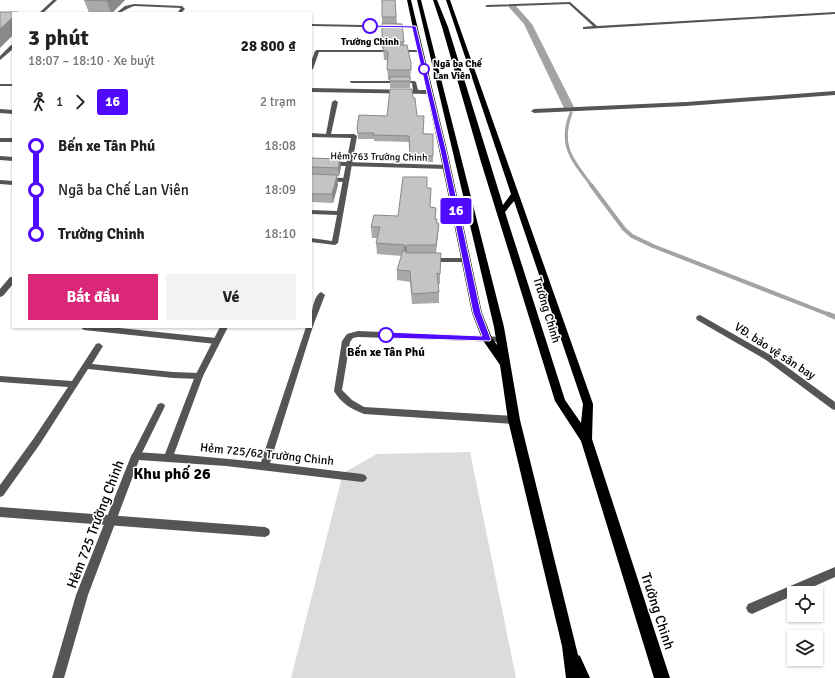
<!DOCTYPE html>
<html lang="vi">
<meta charset="utf-8">
<style>
body{margin:0;font-family:Signika,sans-serif;background:#f2f2f2;color:#202124;height:100vh;display:flex;flex-direction:column;font-size:15px;white-space:nowrap}
*{box-sizing:border-box;margin:0}
p{font-size:13px;color:#757577}
.icon{flex:none;width:22px;height:22px;fill:none;stroke:currentColor;stroke-width:2;stroke-linecap:round;stroke-linejoin:round}
.map{position:relative;flex:1;overflow:hidden}
.side{position:absolute;left:12px;top:12px;width:300px;height:316px;display:flex;flex-direction:column;background:#fff;border-radius:0px;box-shadow:0 1px 3px #0004}
.side>*{flex:none}
.badge{padding:0 8px;border-radius:3px;font-size:14px;line-height:26px}
.tools{position:absolute;left:787px;top:586px;display:grid;gap:8px}
.tools a{display:grid;place-items:center;width:36px;height:36px;border-radius:0px;background:#fff;box-shadow:0 1px 3px #0004;font-size:20px}
.map>.badge{position:absolute;translate:-50% -50%;box-shadow:0 0 0 2px #fff}
.legs{display:flex;align-items:center;gap:6px;height:44px;padding:0 16px;font-size:13px}
.legs p{margin-inline-start:auto}
.head{display:flex;align-items:center;justify-content:space-between;height:68px;padding:0 16px}
h1{font-size:22px;font-weight:700;line-height:30px}
.action{display:flex;gap:8px;margin-top:auto;padding:8px 16px}
.action a{flex:1;height:46px;border-radius:0px;background:#db2777;color:#fff;font-size:16px;font-weight:700;line-height:46px;text-align:center}
.action a+a{background:#f2f2f2;color:#202124}
ul{padding:0 16px;list-style:none}
li{display:flex;align-items:center;gap:14px;height:44px;font-size:15px}
li i{display:grid;place-items:center;width:6px;height:100%;margin:0 5px;background:currentColor}
li i::after{content:'';width:10px;height:10px;margin:-5px;border:3px solid;border-radius:50%;background:#fff}
li p{margin-inline-start:auto}
li:first-child i{background:linear-gradient(#0000 50%,currentColor 0)}
li:last-child i{background:linear-gradient(currentColor 50%,#0000 0)}
.map>svg:first-child{display:block}
.green{fill:#dcdcdc}
.water{fill:#a3a3a3}
.lines{fill:none;stroke-linecap:round;stroke-linejoin:round}
.stream-far2{stroke:#a3a3a3;stroke-width:3}
.stream-far1{stroke:#a3a3a3;stroke-width:4}
.stream{stroke:#a3a3a3;stroke-width:5}
.service{fill:#555;fill-rule:evenodd}
.minor{fill:#555;fill-rule:evenodd}
.primary{fill:#000;fill-rule:evenodd}
.wall{fill:#a9a9a9}
.shaded-wall{fill:#898989}
.building{fill:#c4c4c4;stroke:#898989}
.line-1{fill:#4f0aff;stroke:#fff}
.stop-1-dot{fill:#fff;stroke:#4f0aff;stroke-width:2}
.labels{text-anchor:middle;stroke-width:3;stroke-linejoin:round;paint-order:stroke}
.far-stop-label{font-size:10px;font-weight:bold;fill:#000;stroke:#fff}
.far-street-label{font-size:10px;fill:#000;stroke:#fff}
.street-label{font-size:12px;fill:#000;stroke:#fff}
.stop-label{font-size:12px;font-weight:bold;fill:#000;stroke:#fff}
.near-street-label{font-size:14px;fill:#000;stroke:#fff}
.near-neighbourhood-label{font-size:16px;font-weight:bold;fill:#000;stroke:#fff}
</style>
<div class="map">
<svg width="835" height="678" viewBox="0 0 835 678">
<rect width="100%" height="100%" fill="#fff"/>
<!-- green -->
<polygon class="green" points="470,452 516,678 291,678 343,473 377,454"/>
<!-- water -->
<polygon class="water" points="508,6 516,6 532,24 574,107 564,108 524,24"/>
<g class="lines">
<!-- stream-far2 -->
<path class="stream-far2" d="M571,113C558,146 573,161 592,186"/>
<!-- stream-far1 -->
<polyline class="stream-far1" points="591,185 624,229 632,236 653,246 830,315"/>
<!-- stream -->
<polyline class="stream" points="828,314 835,317"/>
<!-- service -->
<g class="service">
<polygon points="570,2 597,26 835,12 835,14 585,29 583,29 583,27 593,26 569,4 487,7 485,6 487,5"/>
<path d="M134,4L182,6L185,9L181,13H177L181,8L134,6C127,8 123,13 116,13L125,6Z"/>
<polygon points="317,50 420,50 422,51 420,52 319,52 313,69 311,70 311,62 315,51"/>
<polygon points="350,81 414,81 416,82 418,90 429,90 432,92 429,94 311,92 311,88 413,90 412,83 352,83 350,82"/>
<polygon points="835,91 835,95 686,106 534,113 531,111 534,109 686,102"/>
<polygon points="0,109 13,110 13,114 0,113"/>
<rect x="0" y="138" width="13" height="4"/>
<polygon points="0,156 13,157 13,161 0,160"/>
<polygon points="311,161 447,165 450,167 447,169 311,165"/>
<polygon points="311,177 346,178 349,180 346,182 311,181"/>
<polygon points="429,258 466,258 470,260 466,262 429,262 427,260"/>
<polygon points="700,315 772,356 835,402 835,410 832,409 766,360 697,320 696,318 697,316"/>
<polygon points="80,327 110,327 216,338 220,341 216,344 84,330"/>
<path d="M358,331L504,337L505,339L504,341L501,342L358,337L353,338L350,342L342,390L352,400L364,407L514,416L517,417L518,420L517,423L514,424L364,414C351,409 341,403 334,391L342,341L347,334Z"/>
<polygon points="99,343 103,346 92,364 173,372 199,373 202,374 203,376 202,378 199,379 173,378 88,369 40,444 3,496 0,497 0,485 34,438 68,387 0,382 0,376 72,381 96,344"/>
<polygon points="161,403 164,404 165,406 139,459 136,460 133,459 131,456 133,453 158,404"/>
<polygon points="0,507 265,527 269,529 270,532 269,535 265,537 0,517"/>
<polygon points="835,567 835,577 799,593 794,593 794,595 752,614 748,612 746,608 748,604"/>
</g>
<!-- minor -->
<g class="minor">
<polygon points="53,0 57,0 43,13 39,13"/>
<polygon points="311,24 414,26 416,27 414,28 311,26"/>
<polygon points="11,45 13,45 13,49 0,60 0,56"/>
<rect x="0" y="84" width="13" height="2"/>
<polygon points="335,100 338,102 331,134 354,134 357,136 338,243 335,245 311,242 311,238 332,241 337,215 311,214 311,210 337,211 351,138 311,137 311,133 326,134 332,102"/>
<polygon points="0,180 13,181 13,185 0,184"/>
<polygon points="10,277 13,277 13,284 3,296 0,297 0,289"/>
<path d="M321,292L325,295L313,326L270,463L362,474L365,475L367,478L365,481L362,482L226,466L139,460L88,595L64,678H52L76,595L131,456L133,453L136,452L165,454L195,376L220,327H228L203,376L174,454L261,462L306,327H311C311,318 312,297 321,292Z"/>
</g>
<!-- primary -->
<g class="primary">
<polygon points="407,0 411,0 448,154 482,313 492,338 497,345 494,327 417,0 421,0 504,327 520,420 578,655 580,656 590,678 566,678 562,646 508,420 500,365 482,339 472,313 440,154"/>
<path d="M433,0H437L448,27L503,205L511,194L446,0H450L593,404L592,439L670,678H654L581,441L555,401L481,162L442,27ZM514,201L583,404L581,423L565,400L505,212Z"/>
</g>
</g>
<!-- wall -->
<g class="wall">
<polygon points="84,0 125,0 112,13 89,13"/>
<polygon points="382,0 395,0 397,23 404,42 404,45 411,63 410,88 390,88 390,80 388,80 387,60 384,60 383,48 382,48"/>
<polygon points="357,128 433,134 433,162 410,162 409,142 374,141 374,139 358,139"/>
<polygon points="311,158 341,167 339,176 337,176 338,185 333,203 311,202"/>
<polygon points="427,188 430,207 436,219 438,234 436,253 440,274 440,284 438,284 439,292 439,303 412,304 410,282 397,280 397,270 402,256 377,254 376,243 377,238 372,238 371,227 398,216"/>
</g>
<!-- shaded-wall -->
<g class="shaded-wall">
<polygon points="108,0 125,0 112,13 111,13 107,1"/>
<polygon points="13,17 13,35 0,48 0,29"/>
<polygon points="340,159 341,167 339,176 338,168"/>
<polygon points="337,176 338,185 333,203 332,194"/>
<polygon points="439,223 438,234 435,256 436,245"/>
<polygon points="407,245 407,256 404,259 404,248"/>
</g>
<!-- building -->
<g class="building">
<polygon points="84,0 108,0 107,1"/>
<polygon points="382,0 395,0 396,17 382,17"/>
<polygon points="0,12 18,12 17,13 13,13 13,17 0,29"/>
<polygon points="382,23 402,24 404,42 382,42"/>
<polygon points="383,45 407,45 411,63 411,70 387,70 388,53 387,51 383,51"/>
<rect x="390" y="77" width="20" height="4"/>
<polygon points="390,89 412,89 413,98 415,98 417,116 424,116 423,134 433,134 433,156 410,156 409,136 373,135 374,133 358,133 357,128 359,115 387,116"/>
<polygon points="311,158 340,159 338,168 311,167"/>
<polygon points="311,174 336,175 337,176 332,194 311,194"/>
<polygon points="403,177 427,177 427,188 431,188 430,207 436,208 435,219 437,219 436,223 439,223 436,245 407,245 404,248 405,245 376,243 380,227 371,227 374,215 398,216"/>
<polygon points="403,250 407,253 441,253 440,274 437,273 439,292 412,294 410,271 397,270"/>
</g>
<!-- line-1 -->
<polygon class="line-1" points="370,25 416,26 447,154 481,313 491,339 490,341 386,338 382,335 386,332 482,336 473,313 441,154 412,28 368,27"/>
<!-- markers -->
<g class="stop-1-dot">
<circle cx="370" cy="26" r="7"/>
<circle cx="424" cy="69" r="5"/>
<circle cx="386" cy="335" r="7"/>
</g>
<g class="labels">
<!-- far-stop labels -->
<g class="far-stop-label">
<text x="370" y="45">Trường Chinh</text>
<text x="433" y="67" text-anchor="start">Ngã ba Chế<tspan x="433" dy="12">Lan Viên</tspan></text>
</g>
<!-- far-street labels -->
<g class="far-street-label">
<text transform="translate(379 156) rotate(1)" y="4">Hẻm 763 Trường Chinh</text>
</g>
<!-- street labels -->
<g class="street-label">
<text transform="translate(547 310) rotate(73)" y="4">Trường Chinh</text>
<text transform="translate(775 351) rotate(33)" y="4">VĐ. bảo vệ sân bay</text>
<text transform="translate(267 454) rotate(6)" y="4">Hẻm 725/62 Trường Chinh</text>
</g>
<!-- stop labels -->
<g class="stop-label">
<text x="386" y="356">Bến xe Tân Phú</text>
</g>
<!-- near-street labels -->
<g class="near-street-label">
<text transform="translate(95 524) rotate(-69)" y="5">Hẻm 725 Trường Chinh</text>
<text transform="translate(658 611) rotate(72)" y="5">Trường Chinh</text>
</g>
<!-- near-neighbourhood labels -->
<g class="near-neighbourhood-label">
<text x="172" y="479">Khu phố 26</text>
</g>
</g>
</svg>
<div class="tools">
<a><svg class="icon" aria-label="locate" viewBox="0 0 24 24"><circle cx="12" cy="12" r="6"/><path d="M12 2v4M12 18v4M2 12h4M18 12h4"/></svg></a>
<a><svg class="icon" aria-label="layers" viewBox="0 0 24 24"><path d="M12 4l9 5-9 5-9-5zM3 14l9 5 9-5"/></svg></a>
</div>
<b class="badge" style="left:456px;top:211px;background:#4f0aff;color:#fff">16</b>
<section class="side">
<div class="head"><div><h1>3 phút</h1><p>18:07 – 18:10 · Xe buýt</p></div><b>28 800 ₫</b></div>
<div class="legs"><svg class="icon" aria-label="walk" viewBox="0 0 24 24"><circle cx="13" cy="4" r="2"/><path d="M13 8l-2 6 4 7M11 14l-3 7M7 12l3-4h3l4 4"/></svg>1<svg class="icon" aria-label="forward" viewBox="0 0 24 24"><path d="M9 5l7 7-7 7"/></svg><b class="badge" style="background:#4f0aff;color:#fff">16</b><p>2 trạm</p></div>
<ul>
<li><i style="color:#4f0aff"></i><b>Bến xe Tân Phú</b><p>18:08</p></li>
<li><i style="color:#4f0aff"></i><span>Ngã ba Chế Lan Viên</span><p>18:09</p></li>
<li><i style="color:#4f0aff"></i><b>Trường Chinh</b><p>18:10</p></li>
</ul>
<div class="action"><a>Bắt đầu</a><a>Vé</a></div>
</section>
</div>
